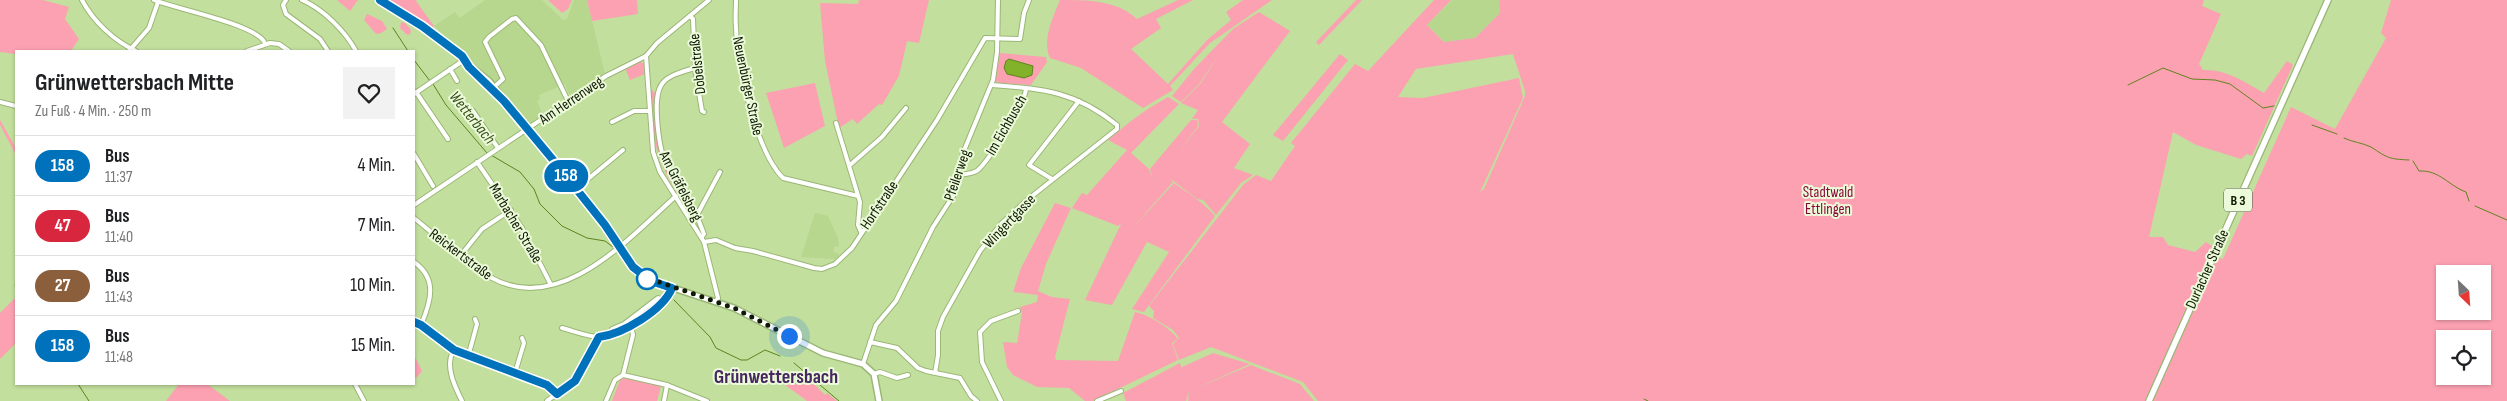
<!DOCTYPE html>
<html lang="de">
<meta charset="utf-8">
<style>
body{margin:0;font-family:"Sofia Sans Condensed",sans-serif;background:#f2f2f2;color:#202124;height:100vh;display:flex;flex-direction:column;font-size:19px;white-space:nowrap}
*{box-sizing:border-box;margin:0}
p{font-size:16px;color:#757577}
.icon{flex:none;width:28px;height:28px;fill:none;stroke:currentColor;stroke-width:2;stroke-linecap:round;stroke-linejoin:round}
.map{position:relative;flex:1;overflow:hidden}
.drawer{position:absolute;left:15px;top:50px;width:400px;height:335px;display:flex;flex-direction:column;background:#fff;border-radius:0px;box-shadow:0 1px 4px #0004}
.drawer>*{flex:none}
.badge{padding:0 10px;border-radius:16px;font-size:18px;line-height:32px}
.needle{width:32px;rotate:155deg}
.fabs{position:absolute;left:2436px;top:265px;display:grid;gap:10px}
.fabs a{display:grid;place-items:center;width:55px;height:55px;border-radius:0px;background:#fff;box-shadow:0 1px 4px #0004;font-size:25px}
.you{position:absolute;width:25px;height:25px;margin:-12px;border:4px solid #fff;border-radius:50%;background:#1a73e8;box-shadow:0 0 0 8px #1a73e833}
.map>.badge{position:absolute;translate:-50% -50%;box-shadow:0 0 0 2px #fff}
.round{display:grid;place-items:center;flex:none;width:52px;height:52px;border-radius:0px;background:#f2f2f2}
.summary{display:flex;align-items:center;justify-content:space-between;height:85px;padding:0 20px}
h1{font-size:24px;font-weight:700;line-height:38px}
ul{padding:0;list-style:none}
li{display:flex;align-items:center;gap:15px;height:60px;padding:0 20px;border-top:1px solid #e0e0e0}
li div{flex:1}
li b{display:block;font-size:19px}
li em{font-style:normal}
li .badge{min-width:55px;font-weight:700;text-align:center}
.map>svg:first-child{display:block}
.built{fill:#b7d78e}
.green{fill:#fca1b2;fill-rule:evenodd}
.water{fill:#81b229;stroke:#5f841d}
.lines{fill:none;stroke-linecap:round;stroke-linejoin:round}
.stream{stroke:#5f841d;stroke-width:1}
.street-casing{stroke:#9bb777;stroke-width:6}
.secondary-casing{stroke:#9bb777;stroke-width:8}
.primary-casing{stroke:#9bb777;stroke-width:8}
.street{stroke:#fff;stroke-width:4}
.secondary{stroke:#fff;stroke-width:5}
.primary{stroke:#fff;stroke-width:5.5}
.line-casing{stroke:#fff;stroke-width:11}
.line{stroke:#0072bc;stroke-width:8}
.walk{stroke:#0f1802;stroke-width:5;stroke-dasharray:0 9}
.stop-dot{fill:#fff;stroke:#0072bc;stroke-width:2.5}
.labels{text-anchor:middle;stroke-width:4;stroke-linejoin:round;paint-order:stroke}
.shield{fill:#ebfad9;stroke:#515c42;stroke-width:1}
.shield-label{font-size:14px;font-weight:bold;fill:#0f1802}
.street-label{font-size:15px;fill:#0f1802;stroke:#ebfad9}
.park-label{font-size:15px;fill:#890739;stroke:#ebfad9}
.water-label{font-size:16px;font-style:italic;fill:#3b4f1c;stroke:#ebfad9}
.district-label{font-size:20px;font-weight:bold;fill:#472760;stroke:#ebfad9}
</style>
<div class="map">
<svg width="2507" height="401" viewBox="0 0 2507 401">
<rect width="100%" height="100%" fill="#c2df9d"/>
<!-- built -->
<g class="built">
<polygon points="485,0 542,0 563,20 567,19 574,0 587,0 605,74 572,95 569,94 565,84 539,95 540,99 537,101 543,115 530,124 494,82 434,26 455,12 460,18"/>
<polygon points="1452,0 1499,0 1500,13 1475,38 1444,42 1427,25"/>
<polygon points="815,213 828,216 838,238 839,246 834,247 834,252 839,254 839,256 835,259 801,257"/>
</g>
<!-- green -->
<g class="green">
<polygon points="0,0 43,0 69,7 65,19 79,39 71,51 16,51 16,54 0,52"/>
<polygon points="337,0 358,0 350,11"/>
<polygon points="388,0 417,0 416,1 434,26 432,29"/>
<polygon points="548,0 572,0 568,9 562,13"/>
<polygon points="587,0 637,0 638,14 592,21"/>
<polygon points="859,0 929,0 919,43 907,41 899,76 882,105 879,104 857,124 853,119 839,128 825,61 820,3 858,4"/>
<path d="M1060,0C1088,0 1117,0 1137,19L1178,0H1193L1156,19L1161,28L1131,49L1168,84L1207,40L1231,20L1226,12L1243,0H1272L1210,43L1170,86L1173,90L1143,108L1081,68L1050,58C1042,40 1053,17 1060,0Z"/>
<polygon points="1356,0 1362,0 1319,45 1316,42"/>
<path d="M1434,0H1451L1427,25L1444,42L1475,38L1500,13L1499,0H2204L2202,6L2221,14L2199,64L2203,70C2226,69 2245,82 2264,93L2287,61L2293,65L2252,156L2247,154L2241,159L2196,145L2173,132L2149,237H2163L2168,245L2195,252L2206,242L2212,246L2208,255L2223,259L2291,107L2335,129L2386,38L2381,33L2391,0H2507V401H1318L1303,382L1211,347L1179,360L1173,344L1179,338L1173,330L1153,318L1154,311L1149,306L1243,185L1256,175L1271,181L1295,146L1291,143L1355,64L1368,71ZM1508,39L1525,91V96L1484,189L1480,192L1523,98L1519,78L1423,98L1398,97L1416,69L1513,54ZM2445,274H2482V311H2445ZM2445,339H2482V376H2445Z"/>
<path d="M1259,12L1290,31L1222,122L1250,144L1234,168L1253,175L1241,183L1216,215L1203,200L1197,199L1171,179L1173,182L1130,231L1174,183C1189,194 1203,202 1215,216L1144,312L1132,309L1169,252L1147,242L1112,305L1085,300L1121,224L1118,226L1072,208L1082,193L1087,195L1127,150L1108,140C1128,123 1144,110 1168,97L1179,104L1131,153L1149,169L1153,180L1150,169L1191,120H1197L1198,126L1178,153L1199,126L1198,119H1192L1198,110L1181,103L1201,83L1221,51L1200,83L1181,102L1172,96L1194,69L1233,29Z"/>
<polygon points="367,14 382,21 387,29 381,33 376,34 364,20"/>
<polygon points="401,22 405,23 411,30 410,35 406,34 400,28"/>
<path d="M999,53L1046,57L1047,62L1031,85L1000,83L995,81ZM1009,59L1033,66L1032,75C1018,79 1013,72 1006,61Z"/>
<polygon points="1340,54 1348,60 1283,141 1273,135"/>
<polygon points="641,62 644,64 645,74 630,80 625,68"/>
<polygon points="815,83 825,126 784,148 766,93"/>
<path d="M650,88L655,93L656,125L664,163L682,191L678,194C652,153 653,135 650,88Z"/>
<polygon points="0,120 16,148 16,155 0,125"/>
<path d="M1055,203L1071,208L1046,264L1038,291L1052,297L1070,299L1055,357L1056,360L1118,361L1135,312C1149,315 1169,327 1178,339L1172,343L1178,360L1093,401H1085L1069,388L1037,387L1013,375L1007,367L1003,342L1017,343L1022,313L1020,307L1037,302L1038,295L1013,292L1021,268Z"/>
<polygon points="16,297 16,343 0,359 0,313"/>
<polygon points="1213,353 1250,364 1194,389 1251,365 1300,384 1314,401 1188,401 1189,391 1186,401 1126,401 1123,393 1180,363 1182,370 1182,367"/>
<polygon points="414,355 422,371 417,377 414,378"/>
<polygon points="774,370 786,375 788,372 801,379 806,376 825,395 827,393 837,401 807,401 777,379 770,377"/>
<polygon points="624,378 661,386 657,401 612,401 620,380"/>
<polygon points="179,384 207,384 230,401 166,401"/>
</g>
<!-- water -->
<polygon class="water" points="1009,59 1033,66 1032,75 1024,78 1007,74 1004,68 1006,61"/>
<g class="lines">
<!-- stream -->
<g class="stream">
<polyline points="393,28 408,51"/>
<polyline points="414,60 430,81"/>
<polyline points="433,84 446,105 487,153"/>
<polyline points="2128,85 2163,68 2192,79 2215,80 2230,84 2263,108 2274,106"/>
<polyline points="2312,125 2337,134"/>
<path d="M2344,138C2352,142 2363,143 2371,147C2388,158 2388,159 2409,160"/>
<polyline points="491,155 520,172 534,189 540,204 562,226 587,238 605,241 613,247"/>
<path d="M2413,161L2419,171C2440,170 2449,186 2466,192L2469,201"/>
<polyline points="2475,206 2507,220"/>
<polyline points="15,285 16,287"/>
<polyline points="674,300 710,337 716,348 741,360 747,360 765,350 780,356"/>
<polyline points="794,363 839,401"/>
<polyline points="78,384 89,401"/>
<polyline points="1644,399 1648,401"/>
</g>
<!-- street casing -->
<g class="street-casing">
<g id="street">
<path d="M82,0C93,21 114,41 136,51"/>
<path d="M154,0C176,9 256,24 265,43"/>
<polyline points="286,0 283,5 286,14 320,39 328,51"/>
<path d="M302,0C323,9 345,31 356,51"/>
<path d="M736,0C736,9 735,18 736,27C737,65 756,151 783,178L858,196"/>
<polyline points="690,16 693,19 695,68 702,111 704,112"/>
<polyline points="270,43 279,44 289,51"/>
<polyline points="129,51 149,28 158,2"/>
<polyline points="247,51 270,43"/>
<polyline points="646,56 653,152 660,172 704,242 718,298 716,302"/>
<path d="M695,68C662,77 655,82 657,117C658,134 660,152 667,166C680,191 694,205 704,234L702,237"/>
<polyline points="450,69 457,81"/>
<polyline points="493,88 503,79 485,42 489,37 512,19 516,18 541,45 568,101"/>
<polyline points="416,92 448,139"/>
<polyline points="414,94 464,60"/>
<polyline points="0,102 16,106"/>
<polyline points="473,111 498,148"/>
<polyline points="612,122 634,111 649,111"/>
<polyline points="836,123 860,202 858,225 861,232"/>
<polyline points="414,154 433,186"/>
<polyline points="477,162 522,228 551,285"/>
<polyline points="850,165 882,137 906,108"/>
<path d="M959,175C966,174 973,174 978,170C989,160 1026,102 1026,88"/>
<polyline points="1052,179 1029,165 1079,101"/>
<polyline points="576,189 623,150"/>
<polyline points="414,205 606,76 646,56 657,43 709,0"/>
<polyline points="697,215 720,172"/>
<path d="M414,218C438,237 463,261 490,277C560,317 629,238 676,196"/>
<polyline points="704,242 716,240 735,248 753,251 814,268 822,269 835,264 852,248 937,120 985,38 1020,39 1024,13 1029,0"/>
<polyline points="461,255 482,229 511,210"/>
<path d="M414,262C438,279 431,301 421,325"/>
<polyline points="414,322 421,325 454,350 547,385 557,394"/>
<path d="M562,328C574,331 588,337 600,337C622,336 664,308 673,288"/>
<polyline points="612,329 624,324 658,298 663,301"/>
<polyline points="870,342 897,348 918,368 926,371 960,378 971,396 977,401"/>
<path d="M454,350C444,365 455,387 462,401"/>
<polyline points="468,357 477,324 475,319"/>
<polyline points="863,364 876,325 896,301 933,227 953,196 963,153 993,80 997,52 998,0"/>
<polyline points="515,373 524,343 522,338"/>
<path d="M935,373L938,355V331L943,317L980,251L1001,224L1027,200L1117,129V125C1075,91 1043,89 992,85"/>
<polyline points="874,374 880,372 897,378 908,375"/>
<polyline points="623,375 667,385 707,401"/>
<polyline points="355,384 364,401"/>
<polyline points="547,401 575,381 599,337"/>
<polyline points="606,401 615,380 623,375 633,335 631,326"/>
<polyline points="664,401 667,385"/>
<polyline points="1001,401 982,362 980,332 991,321 1018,311"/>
<polyline points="1097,401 1121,391"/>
</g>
</g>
<!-- secondary casing -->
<g class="secondary-casing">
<g id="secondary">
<polyline points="380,0 423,27 463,59"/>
<polyline points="468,64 489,81 605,225 633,267 655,282 734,308 823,353 863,364 874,374 879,401"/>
</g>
</g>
<!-- primary casing -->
<g class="primary-casing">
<polyline id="primary" points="2149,401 2328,0"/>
</g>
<!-- street -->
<use href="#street" class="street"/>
<!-- secondary -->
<use href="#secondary" class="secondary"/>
<!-- primary -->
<use href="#primary" class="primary"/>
</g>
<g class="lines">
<!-- line casing -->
<g class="line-casing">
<path id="line" d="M380,0L422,26L462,56L469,67L504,101L554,161L605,225L633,267L651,281L672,288C663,310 623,334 599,337L575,381L557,394L547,385L454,350L421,325L414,322"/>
</g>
<!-- line -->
<use href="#line" class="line"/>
<!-- walk -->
<polyline class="walk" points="647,279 645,277 734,308 789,336"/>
</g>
<!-- markers -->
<circle class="stop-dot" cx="647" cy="279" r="10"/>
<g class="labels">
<!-- shield labels -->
<rect class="shield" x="2224" y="188.5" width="28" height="23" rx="4"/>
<g class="shield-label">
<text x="2238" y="205">B 3</text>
</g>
<!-- street labels -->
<g class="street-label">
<text transform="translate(697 64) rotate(-96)" y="5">Dobelstraße</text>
<text transform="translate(748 86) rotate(78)" y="5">Neuenbürger Straße</text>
<text transform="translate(571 100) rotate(-34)" y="5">Am Herrenweg</text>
<text transform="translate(1006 125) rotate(-60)" y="5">Im Eichbusch</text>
<text transform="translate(957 175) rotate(-71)" y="5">Pfeilerweg</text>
<text transform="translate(681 186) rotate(63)" y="5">Am Gräfelsberg</text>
<text transform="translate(879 205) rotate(-56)" y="5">Horfstraße</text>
<text transform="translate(1009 221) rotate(-46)" y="5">Wingertgasse</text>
<text transform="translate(516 223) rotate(59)" y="5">Marbacher Straße</text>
<text transform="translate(461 254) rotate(37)" y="5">Reickertstraße</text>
<text transform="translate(2207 269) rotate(-66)" y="5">Durlacher Straße</text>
</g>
<!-- park labels -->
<g class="park-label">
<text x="1828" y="197">Stadtwald<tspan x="1828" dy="17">Ettlingen</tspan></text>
</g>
<!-- water labels -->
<g class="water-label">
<text transform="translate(473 117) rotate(51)" y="6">Wetterbach</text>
</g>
<!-- district labels -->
<g class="district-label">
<text x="776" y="383">Grünwettersbach</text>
</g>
</g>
</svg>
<div class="fabs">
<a><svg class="needle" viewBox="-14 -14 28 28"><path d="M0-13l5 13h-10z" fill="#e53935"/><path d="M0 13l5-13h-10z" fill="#757577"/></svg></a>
<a><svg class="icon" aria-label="locate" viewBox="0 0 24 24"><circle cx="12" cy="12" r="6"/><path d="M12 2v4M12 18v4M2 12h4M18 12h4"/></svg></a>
</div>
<div class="you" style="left:789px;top:336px"></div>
<b class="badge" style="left:566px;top:176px;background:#0072bc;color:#fff">158</b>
<section class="drawer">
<div class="summary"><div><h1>Grünwettersbach Mitte</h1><p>Zu Fuß · 4 Min. · 250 m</p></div><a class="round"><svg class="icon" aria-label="heart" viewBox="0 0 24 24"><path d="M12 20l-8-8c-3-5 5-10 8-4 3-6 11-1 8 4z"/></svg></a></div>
<ul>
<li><span class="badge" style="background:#0072bc;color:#fff">158</span><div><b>Bus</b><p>11:37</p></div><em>4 Min.</em></li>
<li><span class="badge" style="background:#d7263d;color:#fff">47</span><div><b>Bus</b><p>11:40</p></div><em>7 Min.</em></li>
<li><span class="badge" style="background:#8b5e3c;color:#fff">27</span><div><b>Bus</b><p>11:43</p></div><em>10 Min.</em></li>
<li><span class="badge" style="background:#0072bc;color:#fff">158</span><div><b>Bus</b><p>11:48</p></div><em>15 Min.</em></li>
</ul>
</section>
</div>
